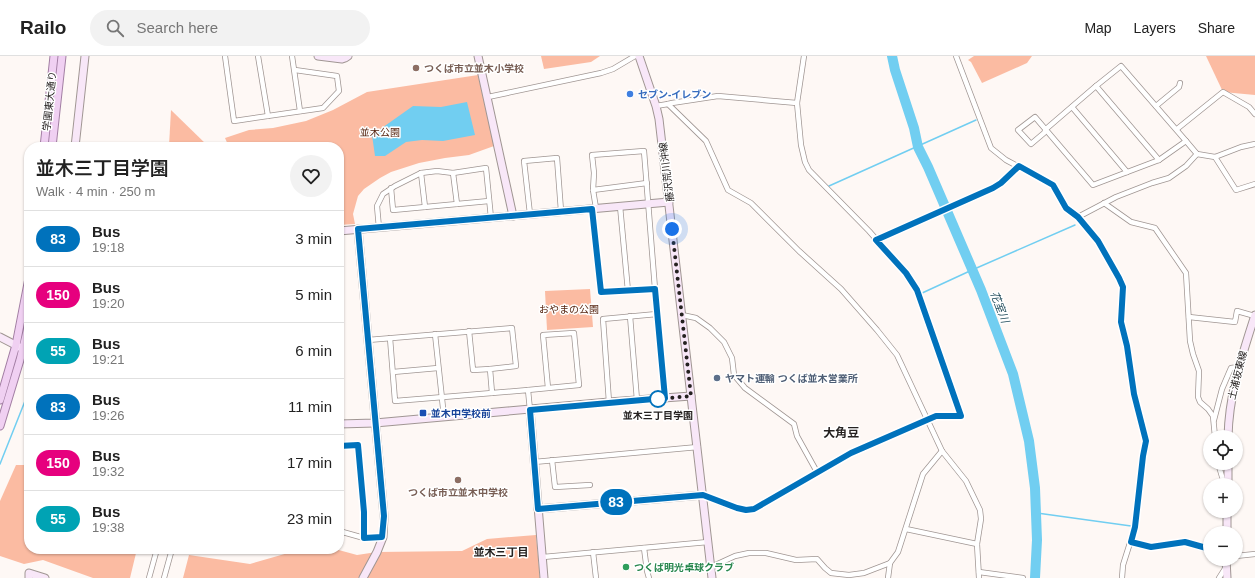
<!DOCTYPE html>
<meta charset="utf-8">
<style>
body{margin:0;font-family:Arial,"Noto Sans JP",sans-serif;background:#f2f2f2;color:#222;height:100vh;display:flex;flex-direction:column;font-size:15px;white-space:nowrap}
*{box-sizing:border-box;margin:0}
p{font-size:13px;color:#767676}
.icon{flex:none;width:22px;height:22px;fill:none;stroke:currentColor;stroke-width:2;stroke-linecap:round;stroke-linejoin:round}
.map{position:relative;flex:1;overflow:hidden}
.drawer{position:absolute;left:24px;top:86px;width:320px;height:412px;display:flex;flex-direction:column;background:#fff;border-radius:16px;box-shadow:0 1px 3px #0004}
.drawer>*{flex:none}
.badge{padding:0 8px;border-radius:13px;font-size:14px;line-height:26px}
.tools{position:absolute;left:1203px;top:374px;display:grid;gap:8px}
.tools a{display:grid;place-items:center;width:40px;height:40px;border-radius:50%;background:#fff;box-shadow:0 1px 3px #0004;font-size:20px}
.you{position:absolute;width:20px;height:20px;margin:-10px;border:3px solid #fff;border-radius:50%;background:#1a73e8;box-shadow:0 0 0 6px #1a73e833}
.map>.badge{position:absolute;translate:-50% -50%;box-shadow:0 0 0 2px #fff}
.round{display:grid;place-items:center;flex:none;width:42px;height:42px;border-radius:21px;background:#f2f2f2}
.summary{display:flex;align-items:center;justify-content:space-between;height:68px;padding:0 12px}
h1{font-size:19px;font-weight:600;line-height:30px}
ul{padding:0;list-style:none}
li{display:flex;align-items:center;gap:12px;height:56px;padding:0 12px;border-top:1px solid #e0e0e0}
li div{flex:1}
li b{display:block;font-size:15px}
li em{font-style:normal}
li .badge{min-width:44px;font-weight:700;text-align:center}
header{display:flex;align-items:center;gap:24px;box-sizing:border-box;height:56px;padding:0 20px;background:#fff;border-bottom:1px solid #e0e0e0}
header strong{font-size:19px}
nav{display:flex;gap:22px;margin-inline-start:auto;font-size:14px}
.search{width:280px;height:36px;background:#f2f2f2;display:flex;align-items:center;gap:10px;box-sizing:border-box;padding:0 14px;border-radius:22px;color:#767676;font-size:15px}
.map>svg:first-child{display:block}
.green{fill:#fbbba2}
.water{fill:#71cef1}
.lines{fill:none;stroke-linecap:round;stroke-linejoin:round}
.stream{stroke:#71cef1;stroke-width:1.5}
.river{stroke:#71cef1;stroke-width:10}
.street-casing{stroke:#a09693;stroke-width:6}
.secondary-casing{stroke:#a09693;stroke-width:9}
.primary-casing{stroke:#a27ea3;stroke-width:9}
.street{stroke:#fff;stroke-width:4.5}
.secondary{stroke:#f8e7f8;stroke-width:7}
.primary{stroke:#f0d0f2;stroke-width:7}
.line-casing{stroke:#fff;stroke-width:9}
.line{stroke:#0072bc;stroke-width:6}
.walk{stroke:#252120;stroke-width:4;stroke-dasharray:0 7.2}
.education-dot{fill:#8d6e63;stroke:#fff;stroke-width:1.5}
.shop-dot{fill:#3f7fe0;stroke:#fff;stroke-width:1.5}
.service-dot{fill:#5c6f8a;stroke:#fff;stroke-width:1.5}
.stop-dot{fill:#fff;stroke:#0072bc;stroke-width:2}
.transit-dot{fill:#1a4fb4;stroke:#fff;stroke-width:1.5}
.leisure-dot{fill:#2e9e5b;stroke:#fff;stroke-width:1.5}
.labels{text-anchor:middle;stroke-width:3;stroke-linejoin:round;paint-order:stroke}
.education-label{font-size:10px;font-weight:bold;fill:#785e54;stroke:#fff;text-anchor:start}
.shop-label{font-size:10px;font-weight:bold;fill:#366cbe;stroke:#fff;text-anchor:start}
.street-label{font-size:10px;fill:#252120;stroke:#fff}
.park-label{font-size:10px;fill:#552410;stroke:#fff}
.service-label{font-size:10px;font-weight:bold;fill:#4e5e75;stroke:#fff;text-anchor:start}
.transit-label{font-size:10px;font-weight:bold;fill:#164399;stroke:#fff;text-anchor:start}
.stop-label{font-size:10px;font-weight:bold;fill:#252120;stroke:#fff}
.leisure-label{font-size:10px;font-weight:bold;fill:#27864d;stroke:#fff;text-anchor:start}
.water-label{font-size:11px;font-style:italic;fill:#234d5c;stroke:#fff}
.neighbourhood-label{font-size:11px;font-weight:bold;fill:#252120;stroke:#fff}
.quarter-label{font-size:12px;font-weight:bold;fill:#252120;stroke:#fff}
</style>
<header>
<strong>Railo</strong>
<div class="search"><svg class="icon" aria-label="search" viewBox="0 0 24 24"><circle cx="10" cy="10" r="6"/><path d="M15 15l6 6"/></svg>Search here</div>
<nav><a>Map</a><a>Layers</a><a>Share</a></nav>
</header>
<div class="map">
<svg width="1255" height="522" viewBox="0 0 1255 522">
<rect width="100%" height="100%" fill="#fef8f5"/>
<!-- green -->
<g class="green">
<polygon points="541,0 600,0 591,6 544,13"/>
<polygon points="974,0 1032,0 1027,7 982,27 971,6 968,4"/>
<polygon points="1206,0 1255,0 1255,39 1223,36"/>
<polygon points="478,19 494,90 469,99 445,102 419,107 391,116 380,122 364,133 358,140 353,158 355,168 339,169 339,91 229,91 225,82 249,74 273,72 306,65 333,54 367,36"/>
<polygon points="171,54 209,91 169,90"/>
<polygon points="590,233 593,271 547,274 545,235"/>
<polygon points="16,409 29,409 29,493 137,493 130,522 93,522 43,504 24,508 0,500 0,445"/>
<polygon points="536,479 540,522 183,522 189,499 250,508 302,493 335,493 357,499 377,496 462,495 487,483"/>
</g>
<!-- water -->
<polygon class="water" points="467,46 475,79 443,85 422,84 406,86 385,100 375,100 372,79 413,50 441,51"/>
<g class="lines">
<!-- stream -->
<g class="stream">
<polyline points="829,130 976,64"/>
<polyline points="920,238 972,214 1075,169"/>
<polyline points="0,408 29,335"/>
<polyline points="1037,457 1131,470"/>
</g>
<!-- river -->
<polyline class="river" points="892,0 895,14 914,72 918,91 928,111 981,234 1013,318 1029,385 1035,432 1037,484 1035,522"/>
<!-- street casing -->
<g class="street-casing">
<g id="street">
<polyline points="225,0 234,65 323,52 339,35 337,20 295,14"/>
<polyline points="258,0 268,60"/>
<polyline points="292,0 300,55"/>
<polyline points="956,0 991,92 1006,104 1053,129 1066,152 1078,161 1098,185 1119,222 1123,231 1121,265 1127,290 1134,338 1146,385 1143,400 1135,471 1123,509 1122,522"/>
<polyline points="1096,30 1046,73 1044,77 1031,88 1018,74 1035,61 1093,129 1159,104 1186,85 1121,10 1096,30"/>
<polyline points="1096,30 1159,104"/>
<polyline points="488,41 601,17 613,13 635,0"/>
<polyline points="668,48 672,47 718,40 797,47"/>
<polyline points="656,50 668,48 706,85 728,134 751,147 799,195 841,233 877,274 897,299 942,395 966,425 980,454 981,463 977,488 979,522"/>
<polyline points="1156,50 1179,31 1180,27"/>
<polyline points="1072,51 1127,116"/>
<polyline points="1177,73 1223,36 1249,51 1255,58"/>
<polyline points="1186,85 1197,98 1215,101 1241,91 1255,88"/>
<polyline points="1215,101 1236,134 1255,128"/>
<polyline points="421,117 425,151"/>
<polyline points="453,117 457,148"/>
<polyline points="391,132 393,154 489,145"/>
<polyline points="593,134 647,127"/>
<polyline points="1104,147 1131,166 1155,172 1186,217 1190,285 1193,298 1199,315 1198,341 1200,346 1208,353 1213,360 1215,381"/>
<polyline points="620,150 628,235"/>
<polyline points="596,152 593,134 594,117 592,99 644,95 657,258"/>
<polyline points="592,153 601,236 655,233"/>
<polyline points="530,158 524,105 557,102 561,155"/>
<polyline points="1078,161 1116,141 1152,127 1169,122 1186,110 1197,98"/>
<polyline points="379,172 377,150 383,138 395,130 421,117 437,115 453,117 486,112 491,162"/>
<polyline points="876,183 993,132 1001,127 1019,110"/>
<polyline points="682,259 696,262 710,272 724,286 732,302 734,319 745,332 794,368 797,380 817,416"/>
<polyline points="630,260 637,344"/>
<polyline points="1189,261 1235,266 1237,255 1255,260"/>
<polyline points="469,275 473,314 490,313"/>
<polyline points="435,278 444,361"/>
<polyline points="390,282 395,345 492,337"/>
<polyline points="368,284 512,272 516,310 490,313 492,337 528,334 530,354"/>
<polyline points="393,316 438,312"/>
<polyline points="528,334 579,329 574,277 543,279 548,332"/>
<polyline points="609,346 603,263 657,258 665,342"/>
<polyline points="1214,364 1222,333 1231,312 1238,311"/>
<polyline points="339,390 358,389 364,456 364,482"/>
<polyline points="552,404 555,431 590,429"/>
<polyline points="534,406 698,391"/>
<polyline points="1218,407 1223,424 1228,428"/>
<path d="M703,439C718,446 737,456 754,453L851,397L936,360H961L917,234L906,217L869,175L809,114L805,106L801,89L797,47L804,0"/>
<polyline points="906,473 977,488"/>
<polyline points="339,475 364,482 383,481"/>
<polyline points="1131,486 1151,491 1185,486 1210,493"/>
<polyline points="644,492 647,515 649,522"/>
<polyline points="593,496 596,522"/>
<polyline points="1236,500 1255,498"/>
<polyline points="543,501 708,486"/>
<polyline points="711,511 735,500 749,497 766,497 796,504 817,503 825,512 831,517 849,519 864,517 890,507 898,496 923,418 942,395"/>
<polyline points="979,516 1023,522"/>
<polyline points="149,522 157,493"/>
<polyline points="164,522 172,493"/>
<polyline points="888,522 890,507"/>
<polyline points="1219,522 1226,511"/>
</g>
</g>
<!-- secondary casing -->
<g class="secondary-casing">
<g id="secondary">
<polyline points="318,0 342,3 345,2 348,0"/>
<polyline points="478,0 513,160"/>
<polyline points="639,0 656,50 659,63 712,522"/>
<polyline points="75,91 85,0"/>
<polyline points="358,173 384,460 383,481 377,496 363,522"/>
<polyline points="339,175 669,146"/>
<polyline points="0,281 29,296"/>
<polyline points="530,354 544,522"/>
<polyline points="339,368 375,367 609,346 691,340"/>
<path d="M1228,381C1229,337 1242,300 1255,259"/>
<polyline points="1228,429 1228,407"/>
<polyline points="538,453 703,439"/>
<polyline points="1227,477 1227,455"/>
<polyline points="1226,503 1227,522"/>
<polyline points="29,522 29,517 45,522"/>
</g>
</g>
<!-- primary casing -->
<g class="primary-casing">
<g id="primary">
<polyline points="44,91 54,0"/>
<polyline points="52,91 62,0"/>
<polyline points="0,344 16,289 29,222"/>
<polyline points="0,370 20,304 29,267"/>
</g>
</g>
<!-- street -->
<use href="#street" class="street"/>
<!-- secondary -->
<use href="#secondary" class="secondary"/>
<!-- primary -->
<use href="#primary" class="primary"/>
</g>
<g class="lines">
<!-- line casing -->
<g class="line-casing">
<polyline id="line" points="339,390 358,389 364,456 364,482 382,481 384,460 358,173 592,153 601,236 655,233 665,342 530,354 538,453 703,439 737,452 746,454 754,453 851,397 936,360 961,360 917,234 906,217 876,184 993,132 1001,127 1019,110 1053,129 1066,152 1078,161 1098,185 1119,222 1123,231 1121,266 1127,290 1134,338 1146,385 1143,400 1135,471 1131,486 1151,491 1185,486 1210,493"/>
</g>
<!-- line -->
<use href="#line" class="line"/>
<!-- walk -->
<polyline class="walk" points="658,343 691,340 672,173"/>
</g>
<!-- markers -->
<g class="education-dot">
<circle cx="416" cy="12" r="4"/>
<circle cx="458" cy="424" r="4"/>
</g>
<circle class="shop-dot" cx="630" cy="38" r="4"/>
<circle class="service-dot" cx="717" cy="322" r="4"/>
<circle class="stop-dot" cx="658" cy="343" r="8"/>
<rect class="transit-dot" x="419" y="353" width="8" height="8" rx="2"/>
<circle class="leisure-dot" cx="626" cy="511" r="4"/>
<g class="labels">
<!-- education labels -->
<g class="education-label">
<text x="424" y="16">つくば市立並木小学校</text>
<text x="458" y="440" text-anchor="middle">つくば市立並木中学校</text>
</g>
<!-- shop labels -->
<g class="shop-label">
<text x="638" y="42">セブン-イレブン</text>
</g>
<!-- street labels -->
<g class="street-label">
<text transform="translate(49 45) rotate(-84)" y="4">学園東大通り</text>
<text transform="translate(666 116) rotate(-97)" y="4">藤沢荒川沖線</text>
<text transform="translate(1237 319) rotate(-76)" y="4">土浦坂東線</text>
</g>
<!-- park labels -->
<g class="park-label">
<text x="380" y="80">並木公園</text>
<text x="569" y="257">おやまの公園</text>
</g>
<!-- service labels -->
<g class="service-label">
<text x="725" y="326">ヤマト運輸 つくば並木営業所</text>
</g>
<!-- transit labels -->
<g class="transit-label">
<text x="431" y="361">並木中学校前</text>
</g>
<!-- stop labels -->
<g class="stop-label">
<text x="658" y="363">並木三丁目学園</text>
</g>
<!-- leisure labels -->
<g class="leisure-label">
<text x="634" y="515">つくば明光卓球クラブ</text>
</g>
<!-- water labels -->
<g class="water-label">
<text transform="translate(1000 251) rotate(69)" y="4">花室川</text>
</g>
<!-- neighbourhood labels -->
<g class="neighbourhood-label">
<text x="501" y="500">並木三丁目</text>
</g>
<!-- quarter labels -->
<g class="quarter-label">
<text x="841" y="381">大角豆</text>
</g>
</g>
</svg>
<div class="tools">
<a><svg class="icon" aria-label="locate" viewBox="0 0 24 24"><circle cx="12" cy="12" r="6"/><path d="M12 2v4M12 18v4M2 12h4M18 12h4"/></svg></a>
<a>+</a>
<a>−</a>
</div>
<div class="you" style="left:672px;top:173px"></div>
<b class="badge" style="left:616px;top:446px;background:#0072bc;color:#fff">83</b>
<section class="drawer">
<div class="summary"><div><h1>並木三丁目学園</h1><p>Walk · 4 min · 250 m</p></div><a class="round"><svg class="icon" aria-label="heart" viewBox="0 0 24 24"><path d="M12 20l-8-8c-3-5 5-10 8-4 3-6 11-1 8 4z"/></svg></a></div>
<ul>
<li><span class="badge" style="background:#0072bc;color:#fff">83</span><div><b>Bus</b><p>19:18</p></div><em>3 min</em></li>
<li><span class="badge" style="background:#e6007e;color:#fff">150</span><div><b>Bus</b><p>19:20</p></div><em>5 min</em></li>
<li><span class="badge" style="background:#00a3b4;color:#fff">55</span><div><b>Bus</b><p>19:21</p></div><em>6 min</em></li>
<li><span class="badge" style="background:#0072bc;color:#fff">83</span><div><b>Bus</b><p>19:26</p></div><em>11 min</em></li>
<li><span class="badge" style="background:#e6007e;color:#fff">150</span><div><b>Bus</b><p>19:32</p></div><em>17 min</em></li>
<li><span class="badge" style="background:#00a3b4;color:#fff">55</span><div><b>Bus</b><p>19:38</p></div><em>23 min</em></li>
</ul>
</section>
</div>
